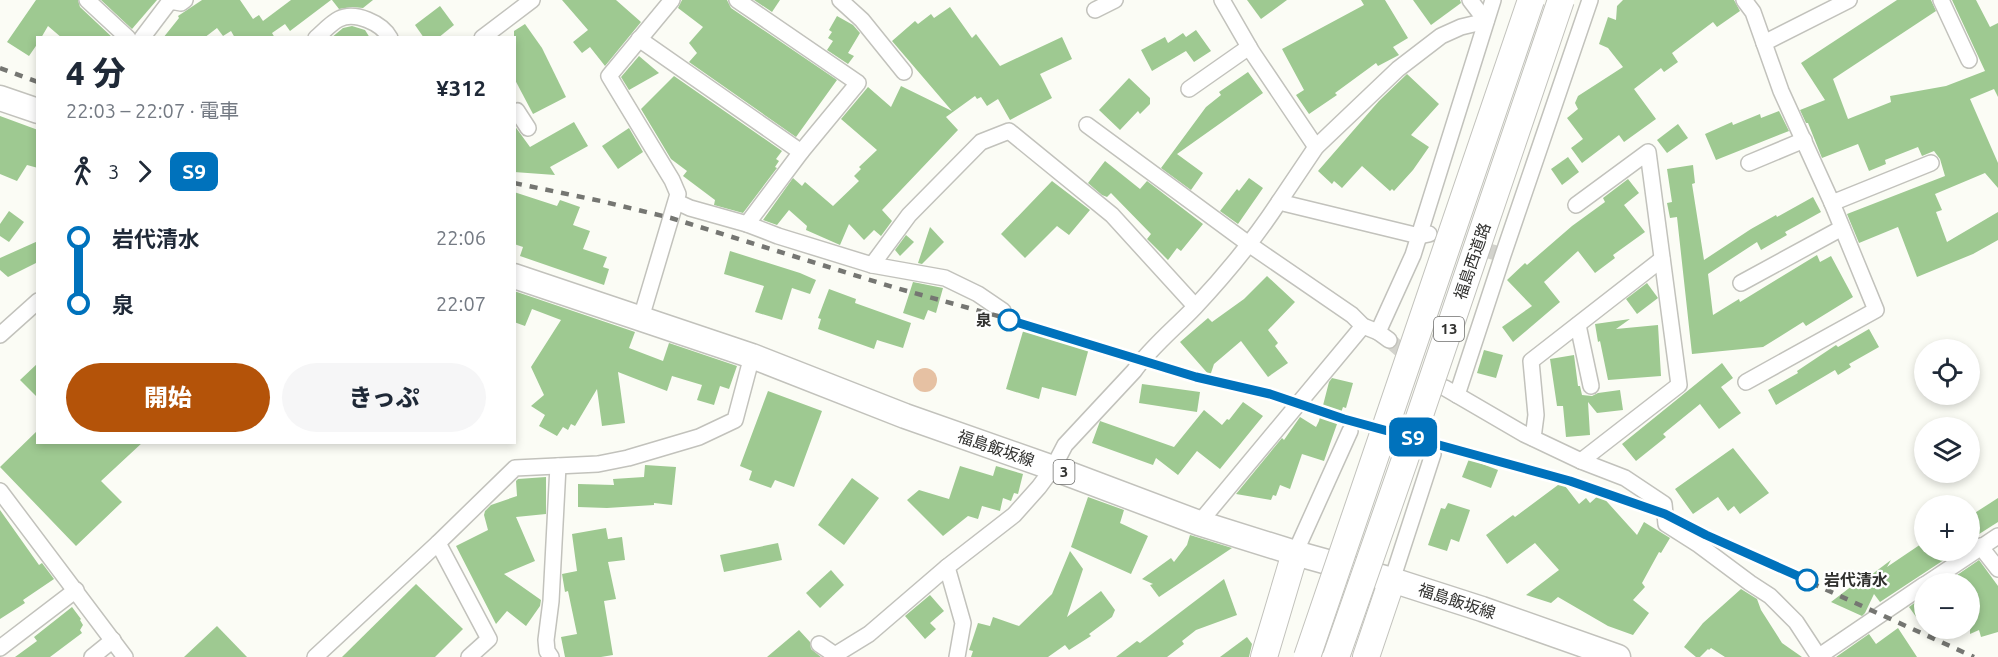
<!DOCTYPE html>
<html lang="ja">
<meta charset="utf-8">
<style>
body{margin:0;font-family:Ubuntu,"Noto Sans JP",sans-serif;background:#f6f6f7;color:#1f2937;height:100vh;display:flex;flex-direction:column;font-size:22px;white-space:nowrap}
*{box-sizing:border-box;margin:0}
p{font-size:20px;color:#747a83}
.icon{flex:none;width:33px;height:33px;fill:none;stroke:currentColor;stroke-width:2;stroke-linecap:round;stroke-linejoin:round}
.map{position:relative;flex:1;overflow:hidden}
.drawer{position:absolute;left:36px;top:36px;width:480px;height:408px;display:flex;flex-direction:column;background:#fff;border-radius:0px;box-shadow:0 3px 9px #0003}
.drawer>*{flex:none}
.badge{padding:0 12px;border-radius:9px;font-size:21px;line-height:39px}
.fabs{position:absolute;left:1914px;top:339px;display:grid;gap:12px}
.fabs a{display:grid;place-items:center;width:66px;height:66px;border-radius:50%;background:#fff;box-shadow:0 3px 9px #0003;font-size:30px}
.map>.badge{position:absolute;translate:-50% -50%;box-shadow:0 0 0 3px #fff}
.legs{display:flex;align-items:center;gap:9px;height:66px;padding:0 30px;font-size:20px}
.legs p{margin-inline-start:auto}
.headline{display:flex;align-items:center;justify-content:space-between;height:102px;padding:0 30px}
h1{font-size:33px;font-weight:800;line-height:45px}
.primary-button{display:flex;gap:12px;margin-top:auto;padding:12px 30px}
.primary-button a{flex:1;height:69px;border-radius:36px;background:#b45309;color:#fff;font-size:24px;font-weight:800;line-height:69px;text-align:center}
.primary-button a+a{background:#f6f6f7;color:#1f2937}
ul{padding:0 30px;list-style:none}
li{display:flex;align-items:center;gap:21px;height:66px;font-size:22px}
li i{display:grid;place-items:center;width:9px;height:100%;margin:0 8px;background:currentColor}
li i::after{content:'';width:15px;height:15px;margin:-8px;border:4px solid;border-radius:50%;background:#fff}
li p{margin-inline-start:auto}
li:first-child i{background:linear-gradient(#0000 50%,currentColor 0)}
li:last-child i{background:linear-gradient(currentColor 50%,#0000 0)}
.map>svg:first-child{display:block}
.green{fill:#e6c1a3}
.building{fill:#9ec991}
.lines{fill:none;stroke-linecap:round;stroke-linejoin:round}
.minor-tunnel{stroke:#d3d3cd;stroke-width:15;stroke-dasharray:15 8;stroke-linecap:butt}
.minor-casing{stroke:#c2c2bc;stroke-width:18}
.primary-casing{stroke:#c2c2bc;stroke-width:27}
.trunk-casing{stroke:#c2c2bc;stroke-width:28}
.minor{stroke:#fff;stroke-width:15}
.primary{stroke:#fff;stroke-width:24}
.trunk{stroke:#fff;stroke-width:26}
.rail{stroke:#757672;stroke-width:4.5;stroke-dasharray:8 8;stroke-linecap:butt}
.trunk-bridge-casing{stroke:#c2c2bc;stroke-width:28;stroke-linecap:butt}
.trunk-bridge{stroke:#fff;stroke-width:26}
.line-1-casing{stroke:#fff;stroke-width:14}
.line-1{stroke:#0072bc;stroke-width:9}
.stop-1-dot{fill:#fff;stroke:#0072bc;stroke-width:3}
.labels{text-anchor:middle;stroke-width:4.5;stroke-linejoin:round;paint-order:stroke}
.shield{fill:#fff;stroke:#6f6f6d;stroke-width:1.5}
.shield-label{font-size:15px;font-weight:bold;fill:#31312f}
.street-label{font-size:16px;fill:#31312f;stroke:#fff}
.stop-label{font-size:16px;font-weight:bold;fill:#31312f;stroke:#fff;text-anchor:end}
</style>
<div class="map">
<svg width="1998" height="657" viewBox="0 0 1998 657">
<rect width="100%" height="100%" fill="#fbfcf5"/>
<!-- green -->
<circle class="green" cx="925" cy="380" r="12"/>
<!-- building -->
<g class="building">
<polygon points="36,0 78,0 80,7 113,38 62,38 48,26 41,38 38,38 38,43 29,56 7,42"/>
<polygon points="101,0 157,0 132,29"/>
<polygon points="202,0 240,0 253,19 259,15 263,21 291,0 331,0 290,31 285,24 272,33 275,38 235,38 231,31 223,36 217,28 204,38 163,38 179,18 178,16"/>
<polygon points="332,0 373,0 363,8 352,7 339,9"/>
<polygon points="562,0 616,0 641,22 605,66 590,47 582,53 573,42 588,30"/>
<polygon points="682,0 727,0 731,8 837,80 796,137 689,62 697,53 689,43 703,27 678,8"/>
<polygon points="754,0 780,0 772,12"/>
<polygon points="1247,0 1287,0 1261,19"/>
<polygon points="1361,0 1385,0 1408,38 1393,47 1399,55 1378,66 1376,63 1335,93 1337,95 1309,114 1296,95 1304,90 1282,49 1364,5"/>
<polygon points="1413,0 1460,0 1461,3 1431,25"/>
<polygon points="1623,0 1734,0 1740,11 1717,27 1713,22 1672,53 1678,62 1664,72 1661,68 1634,89 1656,119 1624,142 1619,135 1582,163 1571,148 1583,139 1567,118 1578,109 1575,103 1578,96 1623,67 1608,48 1599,44 1608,17 1616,20 1617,6"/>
<polygon points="1897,0 1931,0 1936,11 1833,79 1848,119 1891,102 1890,96 1946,86 1985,71 1952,0 1976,0 1990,27 1998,23 1998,97 1994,89 1970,99 1998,163 1998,188 1985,173 1935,194 1942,210 1936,212 1947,242 1998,212 1998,240 1973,254 1917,277 1898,227 1859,243 1847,214 1945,176 1940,159 1934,151 1922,156 1918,147 1885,160 1886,164 1869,171 1858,144 1822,158 1808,123 1806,123 1800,110 1825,100 1801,63"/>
<polygon points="440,6 454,25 438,38 424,38 415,25"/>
<polygon points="950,7 972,38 976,34 1000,66 1062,37 1072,59 1040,74 1052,98 1010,120 998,99 987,106 981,97 977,99 975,96 946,117 958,130 882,210 892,221 881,236 874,230 864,240 849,224 840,245 806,230 807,226 789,210 777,225 763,220 793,178 802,186 805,182 833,206 859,181 854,176 861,169 859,167 877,150 841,119 868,87 891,107 901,86 952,111 892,41 915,21 918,24 931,14 934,18"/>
<polygon points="837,16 853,25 860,33 848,53 854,56 848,64 827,50 833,41 828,38 832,32 829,30"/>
<polygon points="525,24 542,48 566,97 533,114 514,78 514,31"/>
<polygon points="352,26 365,30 370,38 331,38 343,28"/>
<polygon points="1196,30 1211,51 1194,62 1186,51 1152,71 1141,50 1165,37 1168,43 1183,33 1186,37"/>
<polygon points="639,56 659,73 629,90 621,77"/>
<polygon points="1248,72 1263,93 1177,154 1203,173 1191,190 1161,168 1206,107 1221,95 1219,92"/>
<polygon points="1407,74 1439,104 1411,135 1429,147 1413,170 1394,191 1392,189 1390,191 1362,166 1342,188 1334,181 1332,184 1318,171 1379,101"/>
<polygon points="674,76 782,151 776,159 779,161 775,167 777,168 743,213 714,205 715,200 683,176 687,171 671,159 641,109"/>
<polygon points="1129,78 1150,98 1150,104 1140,114 1138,111 1120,130 1099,110"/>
<polygon points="1779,111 1789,131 1716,160 1705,134 1732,122 1733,125 1760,114 1761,118"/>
<polygon points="0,116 38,130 38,168 27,165 17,181 0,174"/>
<polygon points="574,122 588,146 550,167 555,175 514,172 514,125 530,147"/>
<polygon points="1678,124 1688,138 1667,153 1657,140"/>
<polygon points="629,128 643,152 618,169 602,146"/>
<polygon points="1568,157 1579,172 1562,185 1551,169"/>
<polygon points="1105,161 1140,189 1147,181 1203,224 1181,251 1177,248 1168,260 1147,239 1151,234 1111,193 1107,197 1102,195 1088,183"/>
<polygon points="1693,165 1695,183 1692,184 1704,260 1751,229 1776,215 1777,217 1813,197 1821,212 1785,232 1787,235 1761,250 1757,242 1708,274 1713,315 1739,299 1740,302 1817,255 1820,262 1831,256 1853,297 1806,326 1803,322 1763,347 1692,354 1677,217 1670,218 1667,203 1672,202 1667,169"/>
<polygon points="1249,178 1263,188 1238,224 1220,211 1237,189 1239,191"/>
<polygon points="1628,179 1639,193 1624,205 1645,232 1613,255 1615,258 1595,273 1578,251 1544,282 1560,302 1513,342 1502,327 1532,306 1507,280 1525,263 1527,265 1572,226 1605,202 1603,198"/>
<polygon points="1052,181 1090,210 1069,235 1057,226 1025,258 1001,234"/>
<polygon points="514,192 557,206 560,200 580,207 573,225 590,231 583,249 607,257 603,267 609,269 604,285 520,256 523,247 514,244"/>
<polygon points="9,211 24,222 9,242 0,236 0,224"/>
<polygon points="930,227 944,242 922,264 918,263"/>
<polygon points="906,235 914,242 900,256 895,250"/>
<polygon points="38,241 38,262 8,277 0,270 0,258"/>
<polygon points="730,251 800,273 816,280 810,294 792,288 782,320 755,312 764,286 724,274"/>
<polygon points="1267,276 1295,302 1268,330 1278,343 1275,346 1288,363 1268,377 1241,341 1214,364 1210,376 1180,342 1208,318 1212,322 1244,299"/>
<polygon points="913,282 943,288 936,313 928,310 924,320 903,313"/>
<polygon points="1647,283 1658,298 1637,314 1626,299"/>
<polygon points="829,289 856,299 855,303 911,323 903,348 877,340 874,349 818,329 821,319 818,318"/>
<polygon points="514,291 635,332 629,348 663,361 669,343 737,366 729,389 720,386 714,405 697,400 702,385 672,376 667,391 618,372 625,423 602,426 597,389 575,426 571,424 568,430 563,427 557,436 539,426 545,415 531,406 544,395 531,367 561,320 532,309 525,326 514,322"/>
<polygon points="1630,319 1616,329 1658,325 1661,376 1608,380 1600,341 1598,342 1595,324"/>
<polygon points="1024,328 1089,348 1076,396 1042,387 1039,399 1006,389"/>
<polygon points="1869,329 1879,347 1849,364 1851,367 1838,375 1835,370 1776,405 1768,390 1798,373 1797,371 1836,345 1838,347"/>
<polygon points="1484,350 1503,355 1496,378 1477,373"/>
<polygon points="1574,355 1578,386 1580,386 1582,395 1592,396 1598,393 1620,390 1623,410 1597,413 1588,402 1590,435 1566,437 1563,406 1557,406 1550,359"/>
<polygon points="38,363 38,398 20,380"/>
<polygon points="1722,363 1733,378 1721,387 1741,413 1719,429 1700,404 1663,434 1666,437 1636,461 1622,444"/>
<polygon points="1332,378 1353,383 1346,408 1343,407 1324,461 1302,454 1290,489 1280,485 1276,496 1273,495 1271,500 1236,494 1282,438 1284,440 1300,417 1316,427 1319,421 1329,382"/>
<polygon points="1142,384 1200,392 1197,412 1139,403"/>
<polygon points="768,391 822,411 794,487 775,480 771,488 749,480 752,471 740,466"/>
<polygon points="1243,402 1263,416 1220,469 1197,451 1178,475 1156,458 1153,465 1092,443 1100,421 1174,447 1204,410 1222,425 1227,419 1229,420"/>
<polygon points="38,430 38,442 143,442 101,481 122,502 76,546 0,467"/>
<polygon points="1733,448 1769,493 1740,514 1734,506 1728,511 1718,497 1693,514 1675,489"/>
<polygon points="1469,459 1498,470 1491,488 1462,477"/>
<polygon points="645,465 676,467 672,505 654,503 654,505 607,508 578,507 578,484 614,485 613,479 644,477"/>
<polygon points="960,466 993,476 996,466 1023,474 1018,494 1014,493 1011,501 1003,498 1000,511 982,506 978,519 968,516 943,536 907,500 919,490 949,499"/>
<polygon points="546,477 546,514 516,517 535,561 504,574 541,600 540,606 526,626 507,611 496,624 456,546 488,530 484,515 485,511 491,505 517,496 516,481 518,479"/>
<polygon points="852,478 879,498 844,545 818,525"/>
<polygon points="1562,482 1579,504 1586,498 1590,503 1600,494 1637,535 1644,522 1670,538 1661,553 1659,552 1642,583 1645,587 1633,600 1649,613 1633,635 1608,626 1558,597 1551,603 1526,595 1559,570 1535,543 1507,564 1486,535 1513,515 1515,517"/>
<polygon points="1088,497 1124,510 1120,523 1148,536 1131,574 1071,547"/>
<polygon points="1998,498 1998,522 1976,536 1970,525 1970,516"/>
<polygon points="1448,503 1470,510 1459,542 1451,539 1447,551 1428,545 1441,508 1445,509"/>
<polygon points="0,510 39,565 42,563 54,579 23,600 25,603 0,619"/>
<polygon points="606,528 608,539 622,537 625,560 608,562 616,599 604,601 613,655 601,657 565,657 561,637 577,634 568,591 565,592 562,574 577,571 572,534"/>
<polygon points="1190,535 1232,548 1159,597 1150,585 1153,584 1142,579 1171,558 1174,562 1187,545"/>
<polygon points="1924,542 1924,550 1959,550 1880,602 1874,594 1865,613 1862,616 1831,602 1861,579 1863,581 1891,560 1887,567"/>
<polygon points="778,543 782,560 724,572 720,555"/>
<polygon points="1070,551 1083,569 1067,617 1101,591 1115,610 1112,617 1089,634 1091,636 1069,650 1065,645 1048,657 971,657 973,651 969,650 978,623 990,626 993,617 1019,626 1052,594"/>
<polygon points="1979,560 1998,586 1998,632 1981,637 1979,630 1970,634 1970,584 1944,584"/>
<polygon points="831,570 844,585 820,608 806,593"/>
<polygon points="1224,579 1237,615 1196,630 1182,641 1184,644 1167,657 1116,657 1137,641 1140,643"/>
<polygon points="416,584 463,629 435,657 342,657"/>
<polygon points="1741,589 1757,599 1761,610 1782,643 1802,657 1725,657 1711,648 1709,650 1708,649 1700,657 1696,657 1684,647 1703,623"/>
<polygon points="930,595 944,611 930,623 936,629 925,639 905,616"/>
<polygon points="1924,596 1924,628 1909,607"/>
<polygon points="72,607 81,619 80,620 83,625 80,630 82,633 50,657 15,657 37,641 34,637"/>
<polygon points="217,626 247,657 184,657"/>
<polygon points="1898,628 1917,657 1836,657 1869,634 1876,644"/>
<polygon points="799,630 810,642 811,649 821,657 767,657"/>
<polygon points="1247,637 1252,644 1249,657 1220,657"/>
</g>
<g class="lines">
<!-- minor-tunnel -->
<g class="minor-tunnel">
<polyline points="1443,238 1496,253"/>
<polyline points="1389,340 1436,381"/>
</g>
<!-- minor casing -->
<g class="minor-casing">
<g id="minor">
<polyline points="87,0 128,38"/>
<polyline points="840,0 862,20 904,72"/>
<polyline points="1222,0 1252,52 1316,147"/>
<polyline points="1470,0 1486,21"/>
<polyline points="1744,0 1753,12 1781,91 1832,203 1931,163"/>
<polyline points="1941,0 1969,60"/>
<polyline points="1095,10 1115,0"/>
<polyline points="142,38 170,1 181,3 185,0"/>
<path d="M316,38C323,32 331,23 339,19C355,11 382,23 390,38"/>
<polyline points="482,38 532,0"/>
<polyline points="639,39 801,152"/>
<polyline points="1764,43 1849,0"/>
<polyline points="1189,89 1249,47"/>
<polyline points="514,112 517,111 528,128"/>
<polyline points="1087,125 1250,245 1352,315 1363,326 1378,332"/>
<polyline points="1749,163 1804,140"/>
<polyline points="677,202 690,208 747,224 801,152 858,83 737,0"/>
<polyline points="1279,202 1316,147 1398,69 1441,36 1461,27 1486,21"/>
<polyline points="1576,205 1648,152 1679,385 1581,461"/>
<polyline points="747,224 778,236 872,265"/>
<polyline points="1741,283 1842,228"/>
<polyline points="1003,311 978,294 945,278 872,265 909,215 981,142 1009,131 1112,215 1195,306"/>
<polyline points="641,318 678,194 672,180 609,76 672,0"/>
<polyline points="1578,325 1591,386"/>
<polyline points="0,335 38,301"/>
<polyline points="1389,340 1378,332 1413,255 1493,0"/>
<polyline points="1746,382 1876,310 1832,203"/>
<polyline points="1445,388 1457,395 1503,255 1590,0"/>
<polyline points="1457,395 1524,434 1581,461 1625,478 1664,504 1666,524 1699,545 1750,583 1770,596 1796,622 1819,657"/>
<polyline points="1533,438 1536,415 1531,361 1662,259"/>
<polyline points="0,491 125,657"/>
<polyline points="1199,523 1363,326"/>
<polyline points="438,543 489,639 469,657"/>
<polyline points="1980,546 1998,569"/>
<polyline points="1295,553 1350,431"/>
<polyline points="1392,580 1433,454"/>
<polyline points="1926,584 1998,536"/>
<polyline points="819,644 835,655 869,634 947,567"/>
<polyline points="0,648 76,590"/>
<polyline points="92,657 113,640"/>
<polyline points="315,657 438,543 515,468 598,464 628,458 699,437 735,420 752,356"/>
<polyline points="551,657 547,651 546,640 551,601 558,466"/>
<path d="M957,657L963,623L947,567L1014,515L1039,487L1053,468L1065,445L1134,371C1151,347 1175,328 1195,307C1226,274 1254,240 1279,202L1419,236L1429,234"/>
<polyline points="1818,657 1924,585"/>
</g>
</g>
<!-- primary casing -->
<g class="primary-casing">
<g id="primary">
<polyline points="0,98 38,111"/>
<polyline points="514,276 752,356 905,416 1053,468 1199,523 1295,553 1392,580 1482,609 1618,657"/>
</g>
</g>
<!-- trunk casing -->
<g class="trunk-casing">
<g id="trunk">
<polyline points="1264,657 1295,553"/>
<polyline points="1366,657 1392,580"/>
</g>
</g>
<!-- minor -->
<use href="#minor" class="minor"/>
<!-- primary -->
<use href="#primary" class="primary"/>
<!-- trunk -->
<use href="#trunk" class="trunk"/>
<!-- rail -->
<g class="rail">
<polyline points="0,68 38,82"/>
<polyline points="514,183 601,201 671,218 896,288 1009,319 1196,377 1270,394 1344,419 1501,461 1570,481 1665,514 1706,535 1974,657"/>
</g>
<!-- trunk-bridge casing -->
<g class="trunk-bridge-casing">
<g id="trunk-bridge">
<polyline points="1307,657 1531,0"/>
<polyline points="1336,657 1404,462 1561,0"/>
</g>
</g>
<!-- trunk-bridge -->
<use href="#trunk-bridge" class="trunk-bridge"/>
</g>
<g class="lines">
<!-- line-1 casing -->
<g class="line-1-casing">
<polyline id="line-1" points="1009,320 1196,377 1270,394 1344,419 1570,481 1665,514 1706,535 1807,580"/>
</g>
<!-- line-1 -->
<use href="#line-1" class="line-1"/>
</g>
<!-- markers -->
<g class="stop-1-dot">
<circle cx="1009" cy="320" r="10"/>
<circle cx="1807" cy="580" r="10"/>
</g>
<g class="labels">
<!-- shield labels -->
<g class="shield">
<rect x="1434" y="317" width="30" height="24" rx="4.5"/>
<rect x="1053.5" y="460" width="21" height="24" rx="4.5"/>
</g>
<g class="shield-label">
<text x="1449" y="334">13</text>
<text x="1064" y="477">3</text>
</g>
<!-- street labels -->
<g class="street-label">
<text transform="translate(1472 261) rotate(-71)" y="6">福島西道路</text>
<text transform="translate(996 448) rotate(19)" y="6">福島飯坂線</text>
<text transform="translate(1457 601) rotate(18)" y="6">福島飯坂線</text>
</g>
<!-- stop labels -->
<g class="stop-label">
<text x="992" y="326">泉</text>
<text x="1824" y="586" text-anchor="start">岩代清水</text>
</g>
</g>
</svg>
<div class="fabs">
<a><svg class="icon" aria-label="locate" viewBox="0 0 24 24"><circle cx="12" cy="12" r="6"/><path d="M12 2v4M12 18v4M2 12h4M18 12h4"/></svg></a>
<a><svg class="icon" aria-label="layers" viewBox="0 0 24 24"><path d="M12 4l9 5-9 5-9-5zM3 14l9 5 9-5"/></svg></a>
<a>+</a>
<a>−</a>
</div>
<b class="badge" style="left:1413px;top:437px;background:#0072bc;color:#fff">S9</b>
<section class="drawer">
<div class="headline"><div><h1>4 分</h1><p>22:03 – 22:07 · 電車</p></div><b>¥312</b></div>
<div class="legs"><svg class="icon" aria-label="walk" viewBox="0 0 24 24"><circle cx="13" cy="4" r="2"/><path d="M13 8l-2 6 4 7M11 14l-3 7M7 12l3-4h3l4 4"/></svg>3<svg class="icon" aria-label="forward" viewBox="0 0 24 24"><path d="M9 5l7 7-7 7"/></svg><b class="badge" style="background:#0072bc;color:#fff">S9</b></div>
<ul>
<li><i style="color:#0072bc"></i><b>岩代清水</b><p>22:06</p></li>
<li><i style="color:#0072bc"></i><b>泉</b><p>22:07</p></li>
</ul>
<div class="primary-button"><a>開始</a><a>きっぷ</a></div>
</section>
</div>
